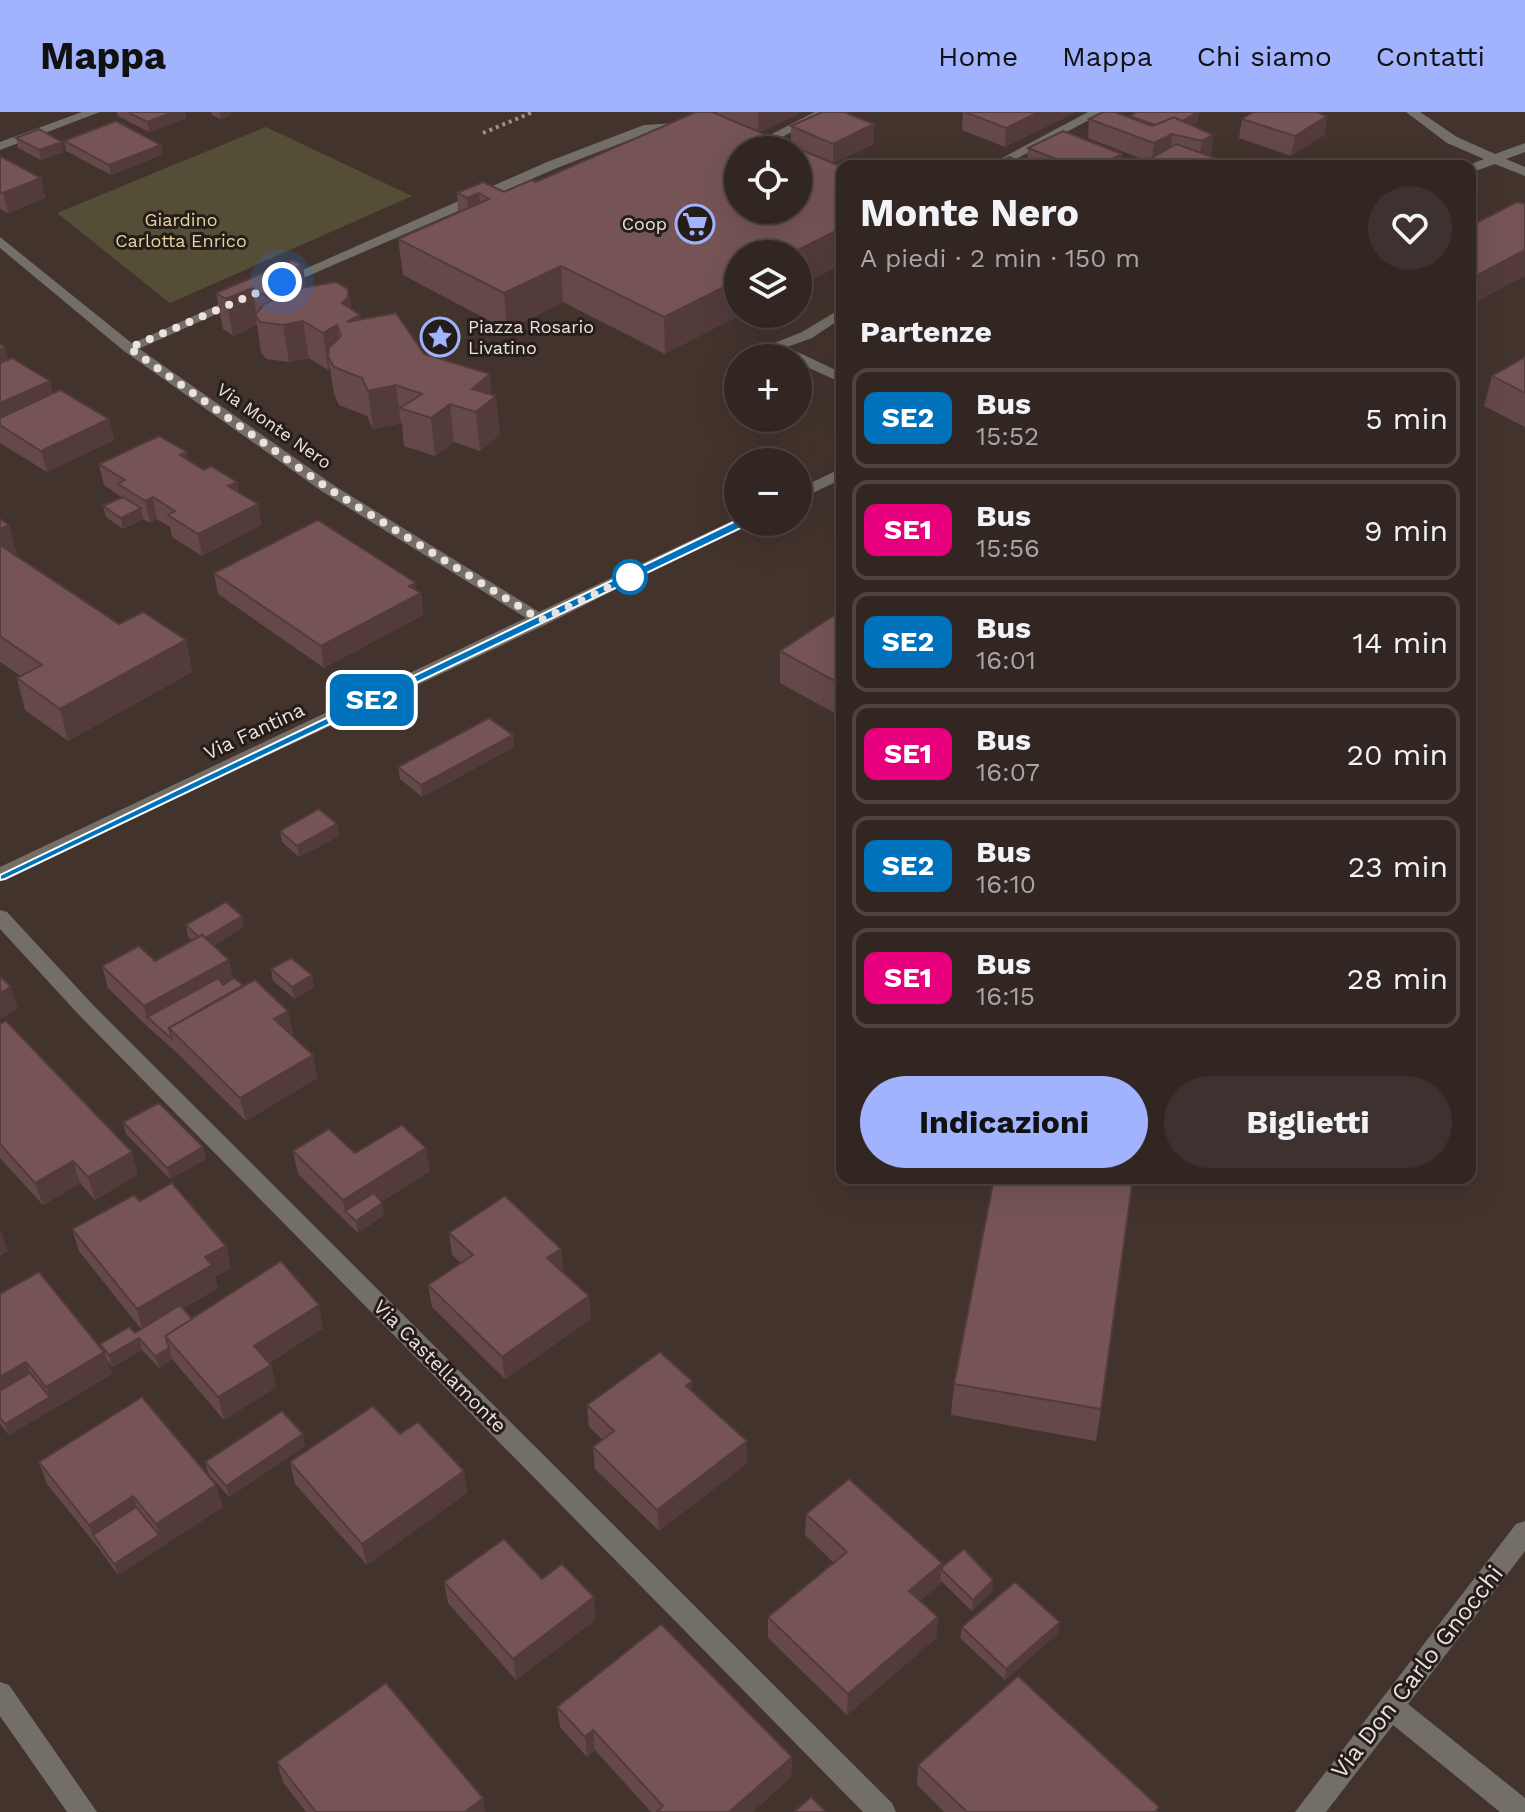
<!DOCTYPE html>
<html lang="it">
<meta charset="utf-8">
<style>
body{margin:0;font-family:"Work Sans",sans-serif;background:#3d322f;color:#f1f3f6;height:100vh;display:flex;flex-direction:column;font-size:30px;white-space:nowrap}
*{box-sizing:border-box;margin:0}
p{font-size:26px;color:#a8a5a5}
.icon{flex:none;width:44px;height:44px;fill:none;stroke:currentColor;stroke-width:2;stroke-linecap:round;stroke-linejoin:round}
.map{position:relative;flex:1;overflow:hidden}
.drawer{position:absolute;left:836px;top:48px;width:640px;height:1024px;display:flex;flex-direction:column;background:#322622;border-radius:16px;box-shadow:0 8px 32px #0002,0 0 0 2px #4d4340}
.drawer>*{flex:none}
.badge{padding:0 16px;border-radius:12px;font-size:28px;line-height:52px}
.tools{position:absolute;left:724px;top:24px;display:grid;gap:16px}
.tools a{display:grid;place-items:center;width:88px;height:88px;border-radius:50%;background:#322622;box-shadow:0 8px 32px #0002,0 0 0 2px #4d4340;font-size:40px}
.you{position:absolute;width:40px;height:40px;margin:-20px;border:6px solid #fff;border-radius:50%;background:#1a73e8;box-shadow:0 0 0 12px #1a73e833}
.map>.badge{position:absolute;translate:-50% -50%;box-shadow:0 0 0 4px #fff}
h2{padding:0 24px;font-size:30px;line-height:72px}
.round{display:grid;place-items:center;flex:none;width:84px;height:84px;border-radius:42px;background:#3d322f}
.overview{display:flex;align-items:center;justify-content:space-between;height:136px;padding:0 24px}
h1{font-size:38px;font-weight:700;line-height:60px}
.action{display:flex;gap:16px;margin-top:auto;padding:16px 24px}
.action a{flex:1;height:92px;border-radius:48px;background:#a1b3fd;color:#111;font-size:32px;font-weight:700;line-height:92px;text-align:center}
.action a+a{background:#3d322f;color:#f1f3f6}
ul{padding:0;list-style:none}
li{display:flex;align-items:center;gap:24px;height:100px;margin:0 16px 12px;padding:0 8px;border:4px solid #4d4340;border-radius:16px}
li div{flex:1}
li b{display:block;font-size:30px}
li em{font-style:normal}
li .badge{min-width:88px;font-weight:700;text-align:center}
header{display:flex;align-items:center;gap:48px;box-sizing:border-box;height:112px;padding:0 40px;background:#a1b3fd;color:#111}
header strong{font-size:38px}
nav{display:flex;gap:44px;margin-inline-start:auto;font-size:28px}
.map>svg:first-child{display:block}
.green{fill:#554e37}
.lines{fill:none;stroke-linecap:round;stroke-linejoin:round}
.path{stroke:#9e918c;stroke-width:4;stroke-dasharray:3 4;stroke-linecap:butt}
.service{fill:#746e68;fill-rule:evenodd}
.minor{fill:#746e68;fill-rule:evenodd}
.wall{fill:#654849}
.shaded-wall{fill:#533b3c}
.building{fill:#765455;stroke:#533b3c;stroke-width:2;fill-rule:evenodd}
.line{fill:#0072bc;stroke:#fff;stroke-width:2}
.walk{stroke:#ebe1dd;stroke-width:8;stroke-dasharray:0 14.4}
.stop-dot{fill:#fff;stroke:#0072bc;stroke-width:4}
.labels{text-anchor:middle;stroke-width:6;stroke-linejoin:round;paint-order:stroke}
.far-park-label{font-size:18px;fill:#e5d49c;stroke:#241d1a}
.far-poi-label{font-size:18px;fill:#ebe1dd;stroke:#241d1a;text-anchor:end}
.far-street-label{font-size:18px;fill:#ebe1dd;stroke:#241d1a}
.street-label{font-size:20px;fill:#ebe1dd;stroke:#241d1a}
.near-street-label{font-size:24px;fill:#ebe1dd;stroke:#241d1a}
</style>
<header>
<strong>Mappa</strong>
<nav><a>Home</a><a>Mappa</a><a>Chi siamo</a><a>Contatti</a></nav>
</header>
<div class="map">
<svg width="1525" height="1700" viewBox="0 0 1525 1700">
<rect width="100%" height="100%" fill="#43332d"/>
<!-- green -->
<polygon class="green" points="266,15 412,84 170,191 57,101"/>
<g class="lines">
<!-- path -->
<polyline class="path" points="483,21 533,0"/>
<!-- service -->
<g class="service">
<polygon points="692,10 696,11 696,17 650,20 557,56 285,174 273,171 547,50 644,13"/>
<polygon points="238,184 250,187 134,239 122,236"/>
<polygon points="842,196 842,206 812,226 787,235 842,261 842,271 798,251 798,246 787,246 767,234 802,220"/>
</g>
<!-- minor -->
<g class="minor">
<polygon points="82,0 100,0 0,38 0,30"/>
<polygon points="815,0 831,0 774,29 764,26"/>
<polygon points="1088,0 1104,0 1003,54 987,54"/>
<polygon points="1406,0 1420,0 1457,25 1495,42 1525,31 1525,40 1506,47 1525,55 1525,64 1495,52 1470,61 1470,54 1466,54 1484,47 1447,31"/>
<polygon points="0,125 134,233 335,374 539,500 736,407 738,410 750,410 547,512 0,769 0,755 526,506 323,380 124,239 0,136"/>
<polygon points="842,356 842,367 798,388 798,377"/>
<polygon points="0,798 7,800 94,894 892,1691 896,1700 863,1700 80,904 0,817"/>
<polygon points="1525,1409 1525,1439 1408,1592 1525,1686 1525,1700 1500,1700 1393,1613 1326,1700 1295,1700 1516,1412"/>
<polygon points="0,1570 9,1573 97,1700 67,1700 0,1604"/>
</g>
</g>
<!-- wall -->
<g class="wall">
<polygon points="117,0 185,0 186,6 149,20 118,4"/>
<polygon points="211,0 231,0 231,3 221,7 212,3"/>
<polygon points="717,0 799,0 799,2 759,20 842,55 842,152 798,174 798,142 665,242 563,190 507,218 403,163 398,127 458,100 457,81 504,80 536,70 718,2"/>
<polygon points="963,0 1076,0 1005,35 962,18"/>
<polygon points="1136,0 1199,0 1198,9 1191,13 1213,23 1211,42 1209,44 1228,54 1145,54 1145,50 1147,49 1088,26 1089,7 1129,6 1130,4"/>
<polygon points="1327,4 1324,23 1291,44 1239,26 1242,7"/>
<polygon points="874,12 874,32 833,51 791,33 791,14"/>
<polygon points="16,26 62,30 64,40 41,48 18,36"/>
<polygon points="64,29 161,33 163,42 111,63 66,39"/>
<polygon points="1028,36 1122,42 1121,52 1126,54 990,54 1027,52"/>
<polygon points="0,44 41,66 45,86 8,101 0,97"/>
<polygon points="293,148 306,175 348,177 351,197 360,203 360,207 424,242 492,283 500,322 480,339 454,330 435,344 404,334 402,311 373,317 367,304 339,293 334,282 330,257 328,258 309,246 289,250 266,247 261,240 257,213 233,224 223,217 216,181"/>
<polygon points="0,232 5,235 8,248 53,282 109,307 114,328 47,360 0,331"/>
<polygon points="1525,245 1525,315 1484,294 1492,264"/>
<polygon points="187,340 188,348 204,358 237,370 239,381 258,392 261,413 202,444 172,425 170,415 157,407 150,411 143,407 123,417 106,405 103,394 121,386 120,384 104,373 99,352"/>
<polygon points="0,407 9,413 17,444 119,512 186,528 192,560 68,629 25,598 17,566 21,564 0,550"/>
<polygon points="214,461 416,471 416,479 421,481 423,503 324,556 218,482"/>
<polygon points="842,498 842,605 780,571 780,539"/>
<polygon points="514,635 422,685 400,667 398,655"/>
<polygon points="337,712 339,724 299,745 282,730 280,719"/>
<polygon points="186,813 244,815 213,834 233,867 243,873 293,921 290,923 313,943 317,966 246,1009 175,939 150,917 108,876 102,854 155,849 193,829 188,825"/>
<polygon points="271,857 314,875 295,887 273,869"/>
<polygon points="0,912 138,1062 95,1088 80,1071 43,1093 0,1046"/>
<polygon points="123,1010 203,1035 206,1047 170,1067 126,1022"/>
<polygon points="293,1039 355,1041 430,1059 381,1090 384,1103 358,1121 298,1062"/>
<polygon points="140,1089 226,1134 231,1156 215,1165 218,1176 182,1197 192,1207 323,1216 269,1251 271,1253 276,1275 224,1308 172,1247 159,1256 142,1238 112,1255 107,1248 112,1262 9,1323 0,1312 0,1182 101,1236 100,1232 135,1221 141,1217 79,1139 72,1117"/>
<polygon points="449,1121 561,1137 563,1159 562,1160 591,1207 505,1267 432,1195 428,1173 461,1151 452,1143"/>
<polygon points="692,1269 692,1280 747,1329 747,1351 659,1419 595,1357 593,1335 603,1328 589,1315 587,1293"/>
<polygon points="954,1272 1101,1297 1096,1329 951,1303"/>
<polygon points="400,1322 464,1359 467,1381 367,1453 295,1372 290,1350"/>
<polygon points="305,1334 229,1385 208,1361 205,1350"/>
<polygon points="39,1350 223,1395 118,1463 97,1434 47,1372"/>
<polygon points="806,1402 942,1451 942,1455 993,1468 992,1479 972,1499 941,1469 940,1472 920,1489 938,1505 936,1526 847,1603 768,1526 768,1505 834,1451 805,1423"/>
<polygon points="542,1467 596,1507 516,1568 448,1491 444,1470"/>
<polygon points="962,1515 1058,1521 1005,1568 960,1526"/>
<polygon points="557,1595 792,1645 791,1665 752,1700 651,1700 595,1638 587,1645 560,1615"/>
<polygon points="277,1650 483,1686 485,1700 306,1700 283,1670"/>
<polygon points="918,1653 1158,1700 944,1700 917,1673"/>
</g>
<!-- shaded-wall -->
<g class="shaded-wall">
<polygon points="173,0 185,0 186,6 149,20 147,10"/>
<polygon points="220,0 231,0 231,3 221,7"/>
<polygon points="762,0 799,0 799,2 758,21 758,1"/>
<polygon points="1039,0 1076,0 1005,35 1006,16"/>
<polygon points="1198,0 1199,0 1198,9 1175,22 1172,22 1170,41 1151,51 1154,31 1168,17"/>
<polygon points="1327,4 1324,23 1291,44 1295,24"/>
<polygon points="874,12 874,32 833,51 833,32"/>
<polygon points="1213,23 1211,42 1199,49 1202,29"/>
<polygon points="62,30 64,40 41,48 39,38"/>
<polygon points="161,33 163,42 111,63 109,53"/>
<polygon points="1122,42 1121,54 1099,54"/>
<polygon points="41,66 45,86 8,101 3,81"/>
<polygon points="479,81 482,117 470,122 467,86"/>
<polygon points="842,116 842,152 798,174 798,142 790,142"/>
<polygon points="1525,138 1525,164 1470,193 1470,167"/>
<polygon points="303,153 308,190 277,163"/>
<polygon points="561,154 563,190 507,218 504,181"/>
<polygon points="738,168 738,202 743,202 665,242 664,205"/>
<polygon points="252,176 257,206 255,203 257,213 233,224 226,187"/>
<polygon points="348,177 352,207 360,203 365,240 342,191"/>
<polygon points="303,209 309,246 289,250 283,213"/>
<polygon points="337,213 342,250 328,245 330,257 328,258 323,221"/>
<polygon points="5,235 10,255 0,260 0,237"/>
<polygon points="490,262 492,288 496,284 500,322 480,339 476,300 472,277"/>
<polygon points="50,269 55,290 0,313 0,291"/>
<polygon points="396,273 401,311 373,317 368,279"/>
<polygon points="450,292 454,330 435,344 431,306"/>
<polygon points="109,307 114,328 47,360 41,339"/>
<polygon points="187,340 191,361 180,343"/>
<polygon points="237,370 241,391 228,374"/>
<polygon points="153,385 157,407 150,411 145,389"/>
<polygon points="258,392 261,413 202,444 198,422"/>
<polygon points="141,396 143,407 123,417 121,406"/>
<polygon points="9,413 17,444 0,452 0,417"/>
<polygon points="416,471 417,483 421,481 423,503 324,556 321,534"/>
<polygon points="186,528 192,560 68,629 60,597"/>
<polygon points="513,623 514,635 422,685 421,673"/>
<polygon points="337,712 339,724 299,745 297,734"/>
<polygon points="242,804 244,815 205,839 202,827"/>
<polygon points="229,848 234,870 147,905 144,894"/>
<polygon points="312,863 314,875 295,887 292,875"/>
<polygon points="11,875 18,897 0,907 0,881"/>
<polygon points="288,899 293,921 278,930 274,907"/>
<polygon points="313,943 317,966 246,1009 240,986"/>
<polygon points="203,1035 206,1047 170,1067 167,1056"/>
<polygon points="426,1036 430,1059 354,1107 345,1099 343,1088"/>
<polygon points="132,1040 138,1062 95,1088 88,1065"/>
<polygon points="73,1049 80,1071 43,1093 35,1071"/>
<polygon points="382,1091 384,1103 358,1121 356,1109"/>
<polygon points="0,1116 8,1139 0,1144"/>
<polygon points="226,1134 231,1156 215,1165 218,1176 143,1220 137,1197 205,1145"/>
<polygon points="561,1137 563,1159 549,1168 547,1146"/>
<polygon points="589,1184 591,1207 505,1267 502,1245"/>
<polygon points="319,1193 323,1216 260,1256 254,1234"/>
<polygon points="139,1226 142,1238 112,1255 109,1243"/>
<polygon points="169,1236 172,1247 159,1256 155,1244"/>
<polygon points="104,1240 112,1262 9,1323 5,1312 50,1285 46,1275"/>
<polygon points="26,1250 34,1272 0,1293 0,1265"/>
<polygon points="271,1253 276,1275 224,1308 218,1285"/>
<polygon points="692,1269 692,1292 686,1274"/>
<polygon points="303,1322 305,1334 229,1385 226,1374"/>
<polygon points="747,1329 747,1351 659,1419 657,1398"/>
<polygon points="464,1359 467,1381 367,1453 362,1432"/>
<polygon points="216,1373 223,1395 163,1434 156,1412"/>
<polygon points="133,1384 140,1406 93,1423 89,1413"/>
<polygon points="159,1423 163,1434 118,1463 114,1452"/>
<polygon points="942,1451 940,1472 907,1500 909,1479"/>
<polygon points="993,1468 992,1479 972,1499 973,1488"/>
<polygon points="594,1485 596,1507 516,1568 513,1547"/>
<polygon points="938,1505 936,1526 847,1603 848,1582"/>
<polygon points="1060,1510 1058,1521 1005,1568 1006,1557"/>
<polygon points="593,1618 595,1638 587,1645 585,1625"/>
<polygon points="792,1645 791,1665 752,1700 729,1700"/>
<polygon points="483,1686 485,1700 465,1700"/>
</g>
<!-- building -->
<g class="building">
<polygon points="128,0 173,0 147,10"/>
<path d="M696,0H712L842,55V116L790,142H738V168L664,205L561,154L504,181L398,127L489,87L479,81L467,86L457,81L483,70L504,80L532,68L536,70ZM738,38H798V98H738Z"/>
<polygon points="822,0 844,0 874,12 833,32 791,14"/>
<polygon points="965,0 1039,0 1006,16"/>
<polygon points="1103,0 1115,0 1152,14 1174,5 1213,23 1202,29 1172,22 1154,31 1089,7"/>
<polygon points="1136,0 1198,0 1182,9 1174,5 1155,13 1130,4"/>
<polygon points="1253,0 1316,0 1327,4 1295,24 1242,7"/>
<polygon points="116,9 161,33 109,53 64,29"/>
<polygon points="39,17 62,30 39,38 16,26"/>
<polygon points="1063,19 1122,42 1099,54 1073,54 1028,36"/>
<polygon points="1176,32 1229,51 1223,54 1156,54 1145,50"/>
<polygon points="0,44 41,66 3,81 0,80"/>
<polygon points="1009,45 1031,54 990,54"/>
<polygon points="1517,90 1525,92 1525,138 1470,167 1470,114"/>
<polygon points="293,148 303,153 277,163 301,176 336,170 348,177 348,185 342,191 360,203 347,210 396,201 424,242 490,262 472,277 496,284 476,300 450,292 431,306 400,296 422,282 396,273 368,279 362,266 334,255 328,245 329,236 341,224 337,213 323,221 303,209 283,213 260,210 255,203 264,192 273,188 252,176 226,187 216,181"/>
<polygon points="1525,245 1525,281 1492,264"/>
<polygon points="12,246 50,269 0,291 0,251"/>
<polygon points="60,278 109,307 41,339 0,313 0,306"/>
<polygon points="159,324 187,340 180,343 204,358 211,354 237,370 228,374 258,392 198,422 168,403 175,399 153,385 145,389 139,385 118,372 125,368 99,352"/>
<polygon points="123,385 141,396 121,406 103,394"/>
<polygon points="0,407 9,413 0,417"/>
<polygon points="318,408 416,471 409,474 421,481 321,534 214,461"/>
<polygon points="0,433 119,512 143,500 186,528 60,597 17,566 42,553 0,524"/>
<polygon points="842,498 842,573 780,539"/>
<polygon points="489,606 513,623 421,673 398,655"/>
<polygon points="319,697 337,712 297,734 280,719"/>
<polygon points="226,790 242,804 205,826 202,823 199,825 186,813"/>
<polygon points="202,823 229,848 144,894 102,854 139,834 155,849"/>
<polygon points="291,846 312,863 292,875 271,857"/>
<polygon points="0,864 11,875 0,881"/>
<polygon points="218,866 223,873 234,866 243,873 169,916 172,927 147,905"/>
<polygon points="255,868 288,899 274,907 313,943 240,986 169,916"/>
<polygon points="6,909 132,1040 88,1065 73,1049 35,1071 0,1032 0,912"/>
<polygon points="159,991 203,1035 167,1056 123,1010"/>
<polygon points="402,1013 426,1036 343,1088 293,1039 329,1017 355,1041"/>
<polygon points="994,1066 1133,1066 1101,1297 954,1272"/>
<polygon points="172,1071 226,1134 205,1145 212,1153 137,1197 72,1117 134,1083 140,1089"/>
<polygon points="374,1081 382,1091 356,1109 345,1099"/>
<polygon points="505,1084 561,1137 547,1146 589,1184 502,1245 428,1173 473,1143 449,1121"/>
<polygon points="281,1149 319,1193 254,1234 271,1253 218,1285 165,1224"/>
<polygon points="39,1160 104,1240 46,1275 26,1250 0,1265 0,1182"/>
<polygon points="180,1193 192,1207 165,1224 169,1236 155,1244 139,1226 109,1243 100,1232 129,1215 135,1221"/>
<polygon points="660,1240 692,1269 686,1274 747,1329 657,1398 593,1335 614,1319 587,1293"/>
<polygon points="30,1261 50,1285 5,1312 0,1306 0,1279"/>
<polygon points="142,1285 216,1373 156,1412 133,1384 89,1413 39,1350"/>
<polygon points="373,1294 400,1322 418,1310 464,1359 362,1432 290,1350"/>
<polygon points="282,1299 303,1322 226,1374 205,1350"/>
<polygon points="849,1367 942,1451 909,1479 938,1505 848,1582 768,1505 847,1440 806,1402"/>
<polygon points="136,1395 159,1423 114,1452 93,1423"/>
<polygon points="504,1427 542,1467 562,1452 594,1485 513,1547 444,1470"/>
<polygon points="964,1437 993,1468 973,1488 942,1458 942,1455"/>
<polygon points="1015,1470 1060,1510 1006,1557 962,1515"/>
<polygon points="661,1512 792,1645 729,1700 657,1700 663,1694 593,1618 585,1625 557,1595"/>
<polygon points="1018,1564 1159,1695 1155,1700 967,1700 918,1653"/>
<polygon points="386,1571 483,1686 465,1700 316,1700 277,1650"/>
<polygon points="811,1685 826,1700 794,1700"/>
</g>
<!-- line -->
<polygon class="line" points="742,406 748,410 747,413 5,767 0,768 0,763"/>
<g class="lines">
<!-- walk -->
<polyline class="walk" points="282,170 129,236 329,377 541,508 630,465"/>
</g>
<!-- icons -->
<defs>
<g id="supermarket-ring" transform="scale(2)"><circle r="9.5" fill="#241d1a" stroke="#a1b3fd" stroke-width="1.5"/><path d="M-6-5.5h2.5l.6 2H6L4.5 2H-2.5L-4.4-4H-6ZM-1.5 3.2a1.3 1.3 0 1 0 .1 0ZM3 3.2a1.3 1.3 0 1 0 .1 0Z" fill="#a1b3fd"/></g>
<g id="sight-ring" transform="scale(2)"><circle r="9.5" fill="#241d1a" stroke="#a1b3fd" stroke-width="1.5"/><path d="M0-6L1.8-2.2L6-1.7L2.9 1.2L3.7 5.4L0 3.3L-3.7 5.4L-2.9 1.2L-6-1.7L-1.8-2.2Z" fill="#a1b3fd"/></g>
</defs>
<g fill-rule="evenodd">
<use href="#supermarket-ring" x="695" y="112"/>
<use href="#sight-ring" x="440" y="225"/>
</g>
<!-- markers -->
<circle class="stop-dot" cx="630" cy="465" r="16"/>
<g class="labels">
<!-- far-park labels -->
<g class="far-park-label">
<text x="181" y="114">Giardino<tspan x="181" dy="21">Carlotta Enrico</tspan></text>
</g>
<!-- far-poi labels -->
<g class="far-poi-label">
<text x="667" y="118">Coop</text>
<text x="468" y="221" text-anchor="start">Piazza Rosario<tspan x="468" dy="21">Livatino</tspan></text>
</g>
<!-- far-street labels -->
<g class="far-street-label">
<text transform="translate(274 314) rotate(35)" y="6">Via Monte Nero</text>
</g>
<!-- street labels -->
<g class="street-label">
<text transform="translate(254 619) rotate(-25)" y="7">Via Fantina</text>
<text transform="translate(440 1254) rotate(45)" y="7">Via Castellamonte</text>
</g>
<!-- near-street labels -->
<g class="near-street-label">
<text transform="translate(1417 1560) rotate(-52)" y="8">Via Don Carlo Gnocchi</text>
</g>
</g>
</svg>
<div class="tools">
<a><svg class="icon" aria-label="locate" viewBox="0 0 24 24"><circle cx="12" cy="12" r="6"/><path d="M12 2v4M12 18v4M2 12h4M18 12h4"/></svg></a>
<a><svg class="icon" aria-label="layers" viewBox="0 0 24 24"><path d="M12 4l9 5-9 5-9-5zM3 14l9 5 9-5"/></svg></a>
<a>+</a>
<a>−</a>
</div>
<div class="you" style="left:282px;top:170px"></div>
<b class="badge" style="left:372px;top:588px;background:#0072bc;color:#fff">SE2</b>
<section class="drawer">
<div class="overview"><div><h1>Monte Nero</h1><p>A piedi · 2 min · 150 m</p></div><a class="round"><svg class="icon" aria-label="heart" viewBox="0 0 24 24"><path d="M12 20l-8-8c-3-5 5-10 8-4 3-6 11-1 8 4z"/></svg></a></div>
<h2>Partenze</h2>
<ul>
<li><span class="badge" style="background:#0072bc;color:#fff">SE2</span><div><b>Bus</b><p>15:52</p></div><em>5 min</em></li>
<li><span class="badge" style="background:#e6007e;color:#fff">SE1</span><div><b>Bus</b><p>15:56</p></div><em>9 min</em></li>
<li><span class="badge" style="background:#0072bc;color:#fff">SE2</span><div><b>Bus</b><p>16:01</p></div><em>14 min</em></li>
<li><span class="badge" style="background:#e6007e;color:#fff">SE1</span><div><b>Bus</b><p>16:07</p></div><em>20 min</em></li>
<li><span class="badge" style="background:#0072bc;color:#fff">SE2</span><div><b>Bus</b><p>16:10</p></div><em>23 min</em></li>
<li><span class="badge" style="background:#e6007e;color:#fff">SE1</span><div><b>Bus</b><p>16:15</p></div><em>28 min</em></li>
</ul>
<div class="action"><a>Indicazioni</a><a>Biglietti</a></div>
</section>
</div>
